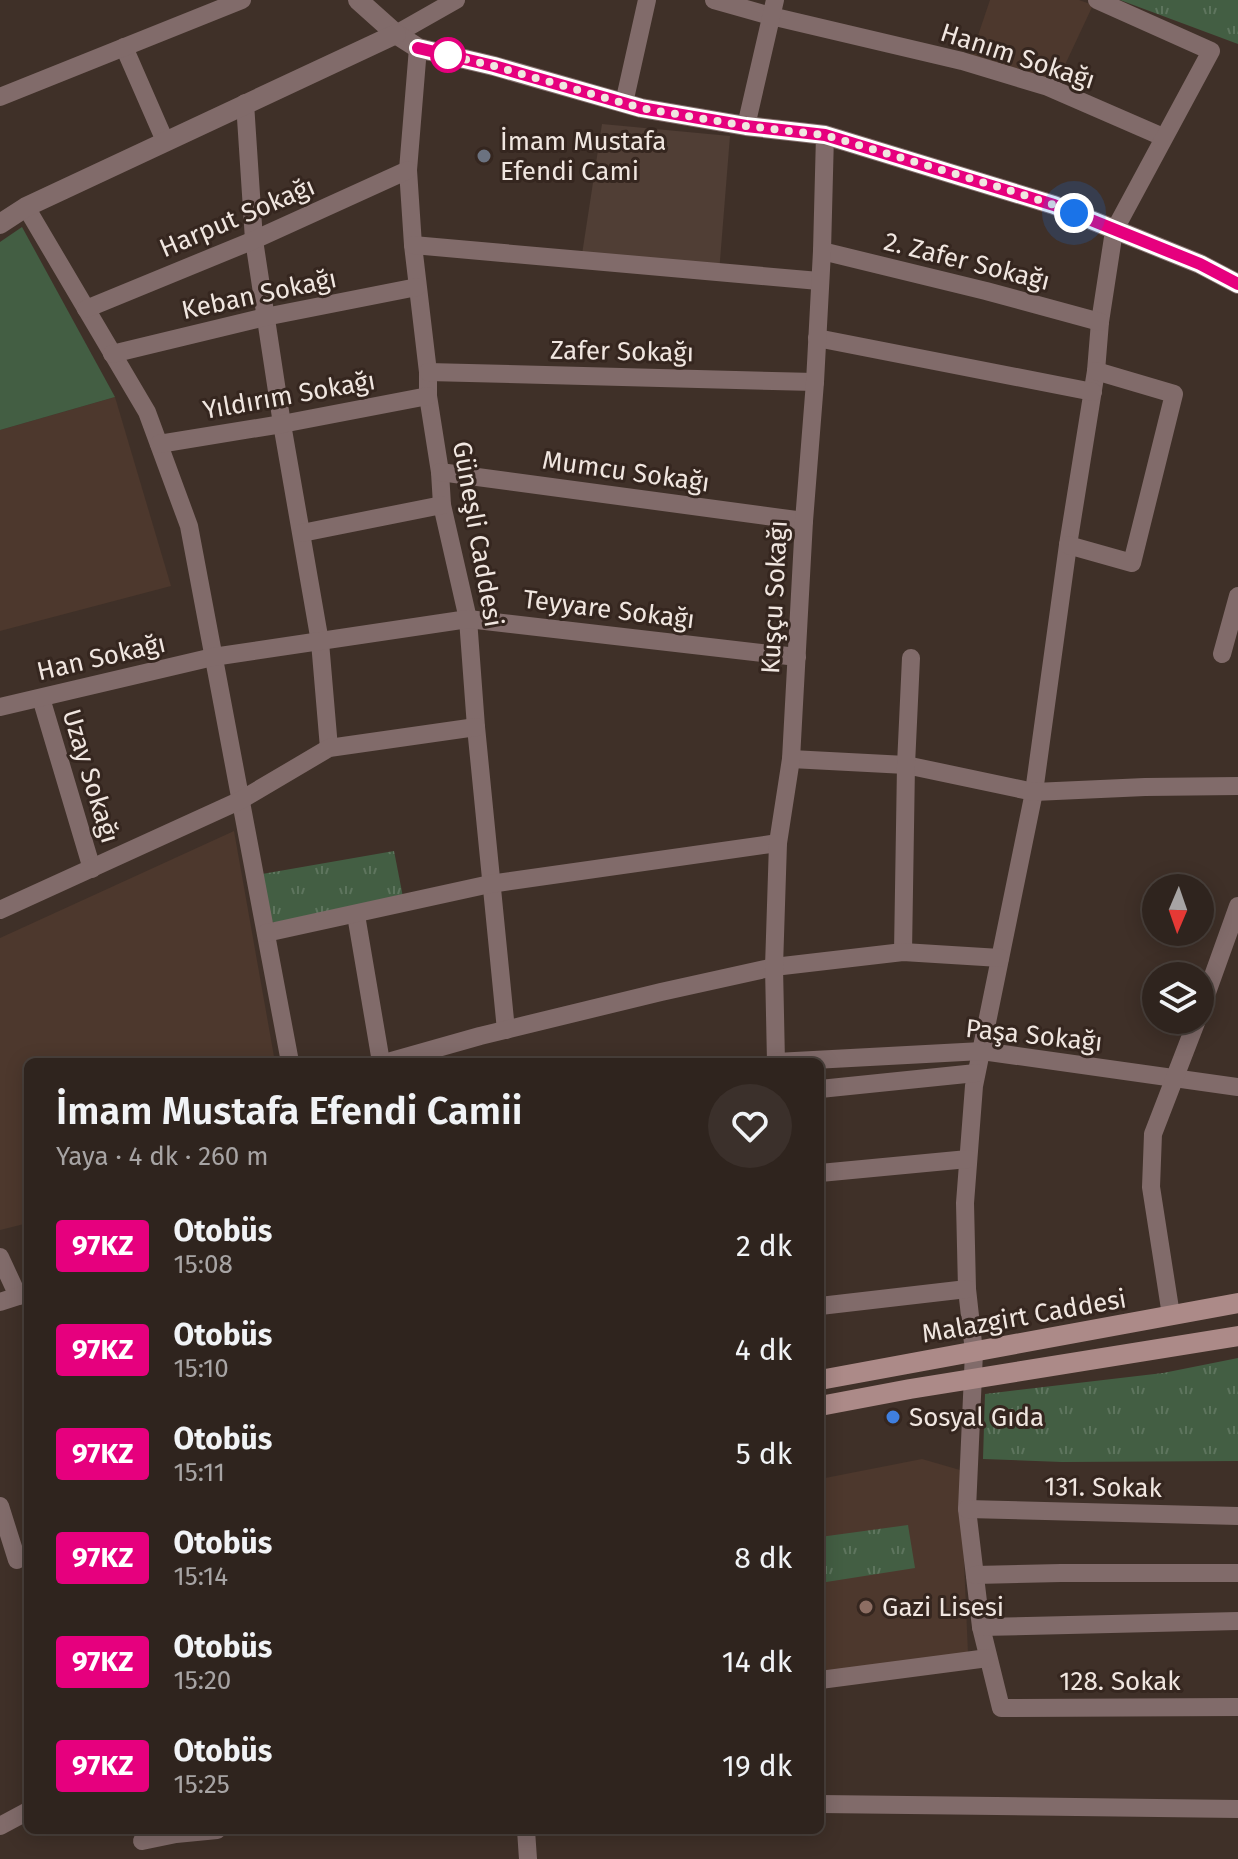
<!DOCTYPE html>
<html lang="tr">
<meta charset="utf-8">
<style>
body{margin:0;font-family:"Fira Sans",sans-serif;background:#3b302b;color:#f1f3f6;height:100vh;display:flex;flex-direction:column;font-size:30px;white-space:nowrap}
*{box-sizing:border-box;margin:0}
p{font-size:26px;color:#a7a4a4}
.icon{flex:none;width:44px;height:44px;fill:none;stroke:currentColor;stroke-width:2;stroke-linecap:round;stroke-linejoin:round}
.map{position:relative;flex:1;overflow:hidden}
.drawer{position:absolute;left:24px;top:1058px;width:800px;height:776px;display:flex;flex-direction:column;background:#2f241e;border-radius:12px;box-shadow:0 4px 20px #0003,0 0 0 2px #4a413c}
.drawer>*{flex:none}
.badge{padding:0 16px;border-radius:6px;font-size:28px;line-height:52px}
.needle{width:52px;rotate:182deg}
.controls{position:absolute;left:1142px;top:874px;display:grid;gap:16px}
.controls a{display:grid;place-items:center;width:72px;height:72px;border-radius:50%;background:#2f241e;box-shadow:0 4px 20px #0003,0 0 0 2px #4a413c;font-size:40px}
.you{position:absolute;width:40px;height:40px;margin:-20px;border:6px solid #fff;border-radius:50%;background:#1a73e8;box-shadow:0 0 0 12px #1a73e833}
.map>.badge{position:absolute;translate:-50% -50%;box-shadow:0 0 0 4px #fff}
.round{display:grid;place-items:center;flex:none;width:84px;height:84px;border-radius:42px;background:#3b302b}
.head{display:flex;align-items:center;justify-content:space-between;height:136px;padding:0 32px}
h1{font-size:38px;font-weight:600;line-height:60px}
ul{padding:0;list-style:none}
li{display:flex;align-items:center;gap:24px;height:104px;padding:0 32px}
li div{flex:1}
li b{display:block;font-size:30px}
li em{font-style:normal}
li .badge{min-width:88px;font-weight:700;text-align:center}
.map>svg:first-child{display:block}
.industrial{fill:#503e35}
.built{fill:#4d382d}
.green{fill:#435e43}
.park{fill:url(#park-tufts)}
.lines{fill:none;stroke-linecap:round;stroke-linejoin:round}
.minor{stroke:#816b6a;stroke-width:18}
.tertiary{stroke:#816b6a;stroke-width:20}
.secondary{stroke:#ac8a88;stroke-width:20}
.line-casing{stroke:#fff;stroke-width:18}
.line{stroke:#e6007e;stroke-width:12}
.walk{stroke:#f0e6e0;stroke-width:8;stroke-dasharray:0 14.4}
.stop-dot{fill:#fff;stroke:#e6007e;stroke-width:4}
.worship-dot{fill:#6b7280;stroke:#35261f;stroke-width:3}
.shop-dot{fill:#3f7fe0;stroke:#35261f;stroke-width:3}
.education-dot{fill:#8d6e63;stroke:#35261f;stroke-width:3}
.labels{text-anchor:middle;stroke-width:6;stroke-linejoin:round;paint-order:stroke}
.street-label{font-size:26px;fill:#f0e6e0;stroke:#35261f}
.poi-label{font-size:26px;fill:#f0e6e0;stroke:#35261f;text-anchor:start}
</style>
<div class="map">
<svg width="1238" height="1859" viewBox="0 0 1238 1859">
<defs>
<pattern id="park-tufts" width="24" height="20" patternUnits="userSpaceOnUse" patternTransform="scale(2)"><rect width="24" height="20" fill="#435e43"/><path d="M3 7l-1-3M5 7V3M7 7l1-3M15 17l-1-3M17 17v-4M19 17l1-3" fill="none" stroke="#5e755e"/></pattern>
</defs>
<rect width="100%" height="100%" fill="#3f3028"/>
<!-- industrial -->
<polygon class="industrial" points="602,124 730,136 719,273 581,261"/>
<!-- built -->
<g class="built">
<polygon points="990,0 1079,0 1093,5 1056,84 970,59"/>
<polygon points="115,397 171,586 0,631 0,430"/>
<polygon points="234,831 275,1062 28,1062 28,1223 0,1230 0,938"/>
<polygon points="922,1459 960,1470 968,1653 820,1673 820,1479"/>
</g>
<!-- green -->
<polygon class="green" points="22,227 115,397 0,430 0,242"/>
<!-- park -->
<g class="park">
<polygon points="1120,0 1238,0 1238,44"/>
<polygon points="394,851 403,897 275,924 270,919 262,874"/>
<polygon points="1238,1358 1238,1461 1062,1462 983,1459 985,1394 1163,1373"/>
<polygon points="908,1525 915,1568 820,1583 820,1537"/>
</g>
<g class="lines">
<!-- minor -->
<g class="minor">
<polyline points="714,0 771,16 962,61 1048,87 1163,137"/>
<polyline points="1097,0 1211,51 1114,231 1100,322 1096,371 1068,545 1034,792 974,1086 965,1203 967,1289 974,1352 967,1509 981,1627 1001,1708 1238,1707"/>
<polyline points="396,34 456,0"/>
<polyline points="124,47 165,141"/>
<polyline points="418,48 408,170 413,245 428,372 428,396 440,472 442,505 468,619 476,727 506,1030"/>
<polyline points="0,97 242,0"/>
<polyline points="245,103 254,240 282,424 320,642 329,748"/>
<polyline points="624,103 647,0"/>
<polyline points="746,126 775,0"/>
<polyline points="26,207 147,412 189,526 290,1062"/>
<polyline points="413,245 819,281"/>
<polyline points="822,251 986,291 1100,322"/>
<polyline points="86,309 254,240 408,170"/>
<polyline points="817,338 1093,392"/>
<polyline points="112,354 265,317 417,287"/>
<polyline points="428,372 815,382"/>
<polyline points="159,444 282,424 428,396"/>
<polyline points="440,472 804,521"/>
<polyline points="302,533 442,505"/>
<polyline points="1068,545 1132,563 1174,394 1096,371"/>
<polyline points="1222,654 1238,596"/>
<polyline points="41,698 92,869"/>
<polyline points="0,707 213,657 468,619 797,657"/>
<polyline points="791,759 906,765 1034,792 1145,787 1238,786"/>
<polyline points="0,910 241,800 329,748 476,727"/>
<polyline points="356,915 381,1062"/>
<polyline points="266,933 490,884 778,843"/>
<polyline points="903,952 906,765 911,658"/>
<polyline points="1200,1012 1238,906"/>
<polyline points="388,1062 480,1036 661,992 774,967 903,952 1000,958"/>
<polyline points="776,1062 774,967 778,843 791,759 804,521 815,382 822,251 825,135"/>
<polyline points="776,1062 982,1051 1238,1087"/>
<polyline points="820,1089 976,1073"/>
<polyline points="820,1173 968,1159"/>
<polyline points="0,1257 18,1296"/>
<polyline points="0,1302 28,1293"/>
<polyline points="820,1306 967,1289"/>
<polyline points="1171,1315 1151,1187 1153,1134 1197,1020"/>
<polyline points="0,1506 17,1560"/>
<polyline points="967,1509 1238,1516"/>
<polyline points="975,1575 1061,1573 1238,1573"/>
<polyline points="981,1627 1238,1621"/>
<polyline points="820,1680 988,1658"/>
<polyline points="820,1804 1238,1809"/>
<polyline points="0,1826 28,1811"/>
<polyline points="526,1830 528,1859"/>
<polyline points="142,1841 176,1834 217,1830"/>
</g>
<!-- tertiary -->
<g class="tertiary">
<polyline points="358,0 396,34 418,48 494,66 641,108 746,126 825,135 1054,205 1200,264 1238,284"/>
<polyline points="0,224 26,207 396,34"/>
</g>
<!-- secondary -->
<g class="secondary">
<polyline points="820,1380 1238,1303"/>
<polyline points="820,1406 910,1389 1238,1336"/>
</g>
</g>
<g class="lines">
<!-- line casing -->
<g class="line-casing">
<polyline id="line" points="418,48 494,66 641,108 746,126 825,135 1054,205 1200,264 1238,284"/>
</g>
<!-- line -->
<use href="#line" class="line"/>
<!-- walk -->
<polyline class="walk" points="448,55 443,54 494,66 641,108 746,126 825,135 1002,188 1054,205 1074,213"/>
</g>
<!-- markers -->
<circle class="stop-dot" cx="448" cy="55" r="16"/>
<circle class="worship-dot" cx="484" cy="156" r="8"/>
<circle class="shop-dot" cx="893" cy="1417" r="8"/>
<circle class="education-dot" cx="866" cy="1607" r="8"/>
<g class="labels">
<!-- street labels -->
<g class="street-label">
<text transform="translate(1018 56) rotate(18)" y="9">Hanım Sokağı</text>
<text transform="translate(237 217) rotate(-23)" y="9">Harput Sokağı</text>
<text transform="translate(967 261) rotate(14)" y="9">2. Zafer Sokağı</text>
<text transform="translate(259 294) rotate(-12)" y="9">Keban Sokağı</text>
<text transform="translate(622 351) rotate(1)" y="9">Zafer Sokağı</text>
<text transform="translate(289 395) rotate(-10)" y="9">Yıldırım Sokağı</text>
<text transform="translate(626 471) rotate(8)" y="9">Mumcu Sokağı</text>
<text transform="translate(478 534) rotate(80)" y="9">Güneşli Caddesi</text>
<text transform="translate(774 597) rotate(-87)" y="9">Kuşçu Sokağı</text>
<text transform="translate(609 609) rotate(7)" y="9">Teyyare Sokağı</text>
<text transform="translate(101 657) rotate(-13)" y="9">Han Sokağı</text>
<text transform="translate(91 776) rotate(73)" y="9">Uzay Sokağı</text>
<text transform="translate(1034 1035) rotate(6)" y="9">Paşa Sokağı</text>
<text transform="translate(1024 1316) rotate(-10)" y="9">Malazgirt Caddesi</text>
<text transform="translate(1103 1487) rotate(1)" y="9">131. Sokak</text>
<text x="1120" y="1690">128. Sokak</text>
</g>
<!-- poi labels -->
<g class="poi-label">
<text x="500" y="150">İmam Mustafa<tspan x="500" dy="30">Efendi Cami</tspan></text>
<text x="909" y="1426">Sosyal Gıda</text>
<text x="882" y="1616">Gazi Lisesi</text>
</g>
</g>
</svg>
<div class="controls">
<a><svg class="needle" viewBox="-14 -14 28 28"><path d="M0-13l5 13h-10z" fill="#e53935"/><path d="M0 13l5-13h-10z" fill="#a7a4a4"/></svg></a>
<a><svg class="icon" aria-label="layers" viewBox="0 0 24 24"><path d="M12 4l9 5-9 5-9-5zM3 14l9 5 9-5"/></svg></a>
</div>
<div class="you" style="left:1074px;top:213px"></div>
<section class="drawer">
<div class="head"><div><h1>İmam Mustafa Efendi Camii</h1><p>Yaya · 4 dk · 260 m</p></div><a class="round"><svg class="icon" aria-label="heart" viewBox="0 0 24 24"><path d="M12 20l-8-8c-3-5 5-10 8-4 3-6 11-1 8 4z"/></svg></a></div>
<ul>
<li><span class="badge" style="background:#e6007e;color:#fff">97KZ</span><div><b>Otobüs</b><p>15:08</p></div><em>2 dk</em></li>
<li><span class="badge" style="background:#e6007e;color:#fff">97KZ</span><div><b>Otobüs</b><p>15:10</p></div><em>4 dk</em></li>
<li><span class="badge" style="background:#e6007e;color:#fff">97KZ</span><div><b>Otobüs</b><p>15:11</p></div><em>5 dk</em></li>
<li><span class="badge" style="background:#e6007e;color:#fff">97KZ</span><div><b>Otobüs</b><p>15:14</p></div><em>8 dk</em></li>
<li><span class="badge" style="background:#e6007e;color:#fff">97KZ</span><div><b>Otobüs</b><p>15:20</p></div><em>14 dk</em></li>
<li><span class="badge" style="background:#e6007e;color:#fff">97KZ</span><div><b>Otobüs</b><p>15:25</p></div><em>19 dk</em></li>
</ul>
</section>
</div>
